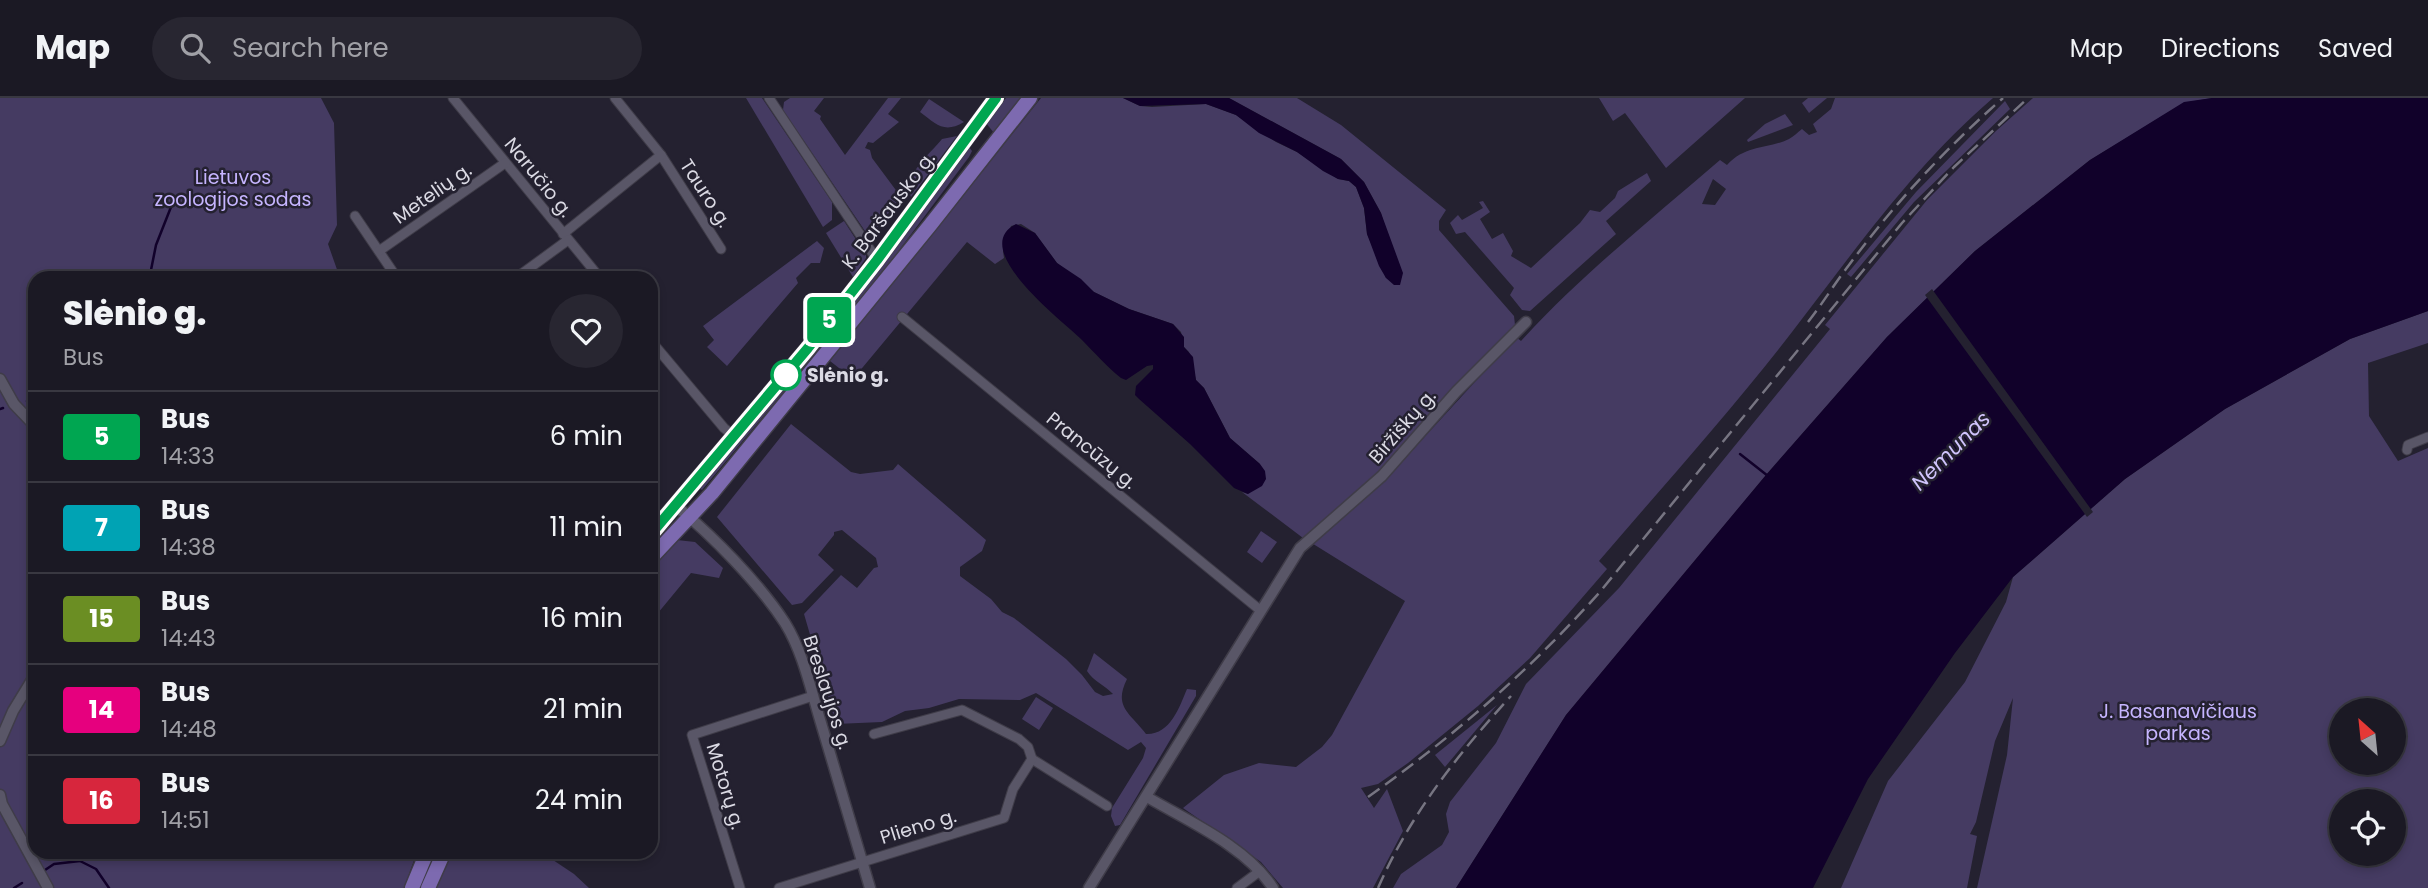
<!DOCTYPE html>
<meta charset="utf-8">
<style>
body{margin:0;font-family:Poppins,sans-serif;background:#282631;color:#f1f3f6;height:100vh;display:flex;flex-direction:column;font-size:26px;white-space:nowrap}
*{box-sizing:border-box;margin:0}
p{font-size:23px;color:#a0a0a6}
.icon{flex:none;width:38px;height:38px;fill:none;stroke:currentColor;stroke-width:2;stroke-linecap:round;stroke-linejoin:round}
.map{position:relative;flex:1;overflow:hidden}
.drawer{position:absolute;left:28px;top:173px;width:630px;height:588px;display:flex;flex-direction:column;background:#1b1924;border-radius:21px;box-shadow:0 4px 10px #0003,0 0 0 2px #393841}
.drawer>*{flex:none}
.badge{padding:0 14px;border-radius:5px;font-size:24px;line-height:46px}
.needle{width:46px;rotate:333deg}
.controls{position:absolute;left:2329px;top:600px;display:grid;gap:14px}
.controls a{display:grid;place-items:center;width:77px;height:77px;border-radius:50%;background:#1b1924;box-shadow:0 4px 10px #0003,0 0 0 2px #393841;font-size:35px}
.map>.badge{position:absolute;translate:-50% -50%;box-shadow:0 0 0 4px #fff}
.round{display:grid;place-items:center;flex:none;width:74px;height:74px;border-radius:37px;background:#282631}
.headline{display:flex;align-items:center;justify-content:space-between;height:119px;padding:0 35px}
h1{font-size:33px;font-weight:800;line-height:52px}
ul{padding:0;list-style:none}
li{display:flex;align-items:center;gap:21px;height:91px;padding:0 35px;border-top:2px solid #393841}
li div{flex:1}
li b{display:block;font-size:26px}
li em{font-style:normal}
li .badge{min-width:77px;font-weight:700;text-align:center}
header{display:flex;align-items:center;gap:42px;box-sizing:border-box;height:98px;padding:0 35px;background:#1b1924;border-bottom:2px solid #393841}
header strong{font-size:33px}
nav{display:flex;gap:38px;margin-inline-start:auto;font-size:24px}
.search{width:490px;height:63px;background:#282631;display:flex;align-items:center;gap:18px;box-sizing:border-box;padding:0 24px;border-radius:38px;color:#a0a0a6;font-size:26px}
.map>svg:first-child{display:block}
.green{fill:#453b62;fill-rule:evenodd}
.water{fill:#11012a}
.pier{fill:#242130}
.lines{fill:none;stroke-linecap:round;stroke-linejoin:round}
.stream{stroke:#11012a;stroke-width:2.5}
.minor-casing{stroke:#3f3c48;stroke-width:11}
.tertiary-casing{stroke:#3f3c48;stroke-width:13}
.primary-casing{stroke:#3f3c48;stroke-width:17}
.minor{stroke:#595667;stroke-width:9}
.tertiary{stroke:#595667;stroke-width:10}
.primary{stroke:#7d6ab0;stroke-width:14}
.rail{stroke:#777582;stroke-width:2.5;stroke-dasharray:14 7;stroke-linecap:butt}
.line-casing{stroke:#fff;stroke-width:16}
.line{stroke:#00a651;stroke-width:10}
.stop-dot{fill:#fff;stroke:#00a651;stroke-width:3.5}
.labels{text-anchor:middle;stroke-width:5;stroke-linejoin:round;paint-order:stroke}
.park-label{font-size:19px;fill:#c6b5ff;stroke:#242130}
.street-label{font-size:19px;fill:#dbdae4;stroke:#242130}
.stop-label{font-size:19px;font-weight:bold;fill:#dbdae4;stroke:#242130;text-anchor:start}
.water-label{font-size:21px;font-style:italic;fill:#d0c4fc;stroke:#242130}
</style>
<header>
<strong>Map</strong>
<div class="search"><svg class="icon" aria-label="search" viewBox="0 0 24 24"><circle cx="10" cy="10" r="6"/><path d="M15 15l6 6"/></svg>Search here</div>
<nav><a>Map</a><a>Directions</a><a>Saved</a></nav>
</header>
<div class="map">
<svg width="2428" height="790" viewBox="0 0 2428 790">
<rect width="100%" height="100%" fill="#242130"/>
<!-- green -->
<g class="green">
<polygon points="0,0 321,0 334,25 337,127 328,146 340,180 35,180 35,754 417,754 404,790 0,790"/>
<polygon points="746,0 762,0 832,104 832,122 823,129"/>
<polygon points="790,0 824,0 814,13 821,18 820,21 845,57 888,0 901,0 888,16 899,24 873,45 868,44 865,50 870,52 872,60 901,99 874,134 870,133 867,136 783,12 784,4"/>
<polygon points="1006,0 1022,0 994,35 986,25"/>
<polygon points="1041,0 1123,0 1140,8 1152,9 1206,6 1236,17 1276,44 1297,54 1338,81 1349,83 1356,89 1364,110 1367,136 1386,180 1388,139 1381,115 1364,84 1341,61 1229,0 1297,0 1341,27 1446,112 1439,123 1439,132 1514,218 1515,227 1442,304 1384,371 1303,440 1242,394 1248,396 1260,366 1230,340 1204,290 1196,282 1189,254 1184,249 1181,234 1173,226 1129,211 1094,194 1057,165 1035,135 1021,126 1011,128 1003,153 1004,160 995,166 967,144 853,281 830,263"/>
<polygon points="1599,0 1745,0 1666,70 1625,15 1613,23"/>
<polygon points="1808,0 1827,0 1809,15 1802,5"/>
<path d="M1835,0H1993C1914,68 1855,152 1792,234C1731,313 1664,387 1599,463L1607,471L1530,560L1478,608L1408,665L1378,686L1361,690L1374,710L1387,691L1403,733L1373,790H1283L1261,764L1183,710L1224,677L1259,665L1296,669L1322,649L1332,637L1405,503L1310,444L1356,408L1386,381L1516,239L1521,243C1581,177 1653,120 1720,62L1727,67C1747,46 1766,52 1789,41C1793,39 1798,34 1802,31L1809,37L1817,34L1813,26L1831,11ZM1713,81L1726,91L1715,107L1702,106Z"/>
<polygon points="2033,0 2212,0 2184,5 2090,62 1975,153 1887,239 1766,377 1566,617 1456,790 1393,790 1401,776 1442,747 1449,734 1446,716 1450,704 1496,645 1526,586 1619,490 1830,231 1825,227 1927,102 1996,33"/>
<path d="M929,1L964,24C944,36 936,26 920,14Z"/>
<polygon points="2005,3 2010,11 1914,104 1851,179 1847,176 1916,94"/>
<polygon points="1785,16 1793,27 1748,44 1747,42 1765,26"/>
<path d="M957,38L911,99C900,80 931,55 942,41Z"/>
<polygon points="969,49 972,53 969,59 879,179 702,392 699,390 785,289 857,199"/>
<polygon points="1647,75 1651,83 1606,123 1616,136 1530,213 1522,212 1510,197 1514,190 1465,134 1456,136 1450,125 1458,117 1462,122 1483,110 1479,104 1483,103 1490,114 1480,121 1492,141 1503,135 1513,153 1511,158 1531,170 1580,125 1590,112 1600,114 1615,100 1618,93"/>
<polygon points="844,123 866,157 866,160 853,179 826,135"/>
<polygon points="817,143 824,150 820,165 811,165 796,180 798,185 727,268 707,249 714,242 703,228"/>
<path d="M2428,213V245L2368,265L2369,318L2398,363L2428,350V790H1977L2007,657L2013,600L1995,643L1976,724L1970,736L1977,738L1967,790H1841L1888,683L1965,584L2006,504L2013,479L2125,381L2225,311L2350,241ZM2342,612H2394V665H2342ZM2342,704H2394V756H2342Z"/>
<path d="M791,326L851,374L860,376L893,372L898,366L986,442L982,453L960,469V478L991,501L1002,514L1014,520L1066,561L1082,577L1095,594L1103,598L1113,596C1105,587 1094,584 1087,573L1094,555L1127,581C1113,609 1130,615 1146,636C1170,637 1179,610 1187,591L1196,592V598L1120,727L1115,728L1111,718L1112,710L1143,660L1146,650L1141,644L1128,652L1036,595L1020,602L959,601L929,610L905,613L882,624L836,626L804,516L841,477L857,490L874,470L878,469L876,460L842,432L834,434V437L818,457L834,472L802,505L792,507L717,419Z"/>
<polygon points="1261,433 1277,444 1262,465 1247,454"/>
<polygon points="677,442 695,444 723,470 719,480 691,475 653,521 651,521 651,472"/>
<polygon points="1036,599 1053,610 1039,632 1022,621"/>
<polygon points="1497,607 1445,669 1435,657"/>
<polygon points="453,754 541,754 574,776 589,790 435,790"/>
</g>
<!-- water -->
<g class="water">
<polygon points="1123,0 1229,0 1341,61 1364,84 1381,115 1403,175 1400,187 1394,187 1386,180 1379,168 1367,136 1364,110 1356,89 1349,83 1338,81 1323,73 1297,54 1259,35 1236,17 1206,6 1140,8"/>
<polygon points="2212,0 2428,0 2428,213 2350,241 2225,311 2125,381 2013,479 1955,555 1868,681 1813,790 1456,790 1566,617 1766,377 1887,239 1975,153 2090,62 2184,4"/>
<path d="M1016,126L1035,135L1057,165L1081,181L1094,194L1129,211L1173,226L1184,239V249L1193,259L1196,282L1204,290L1230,340L1260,366L1265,373L1266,381L1262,388L1248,396L1234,390L1190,346L1139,301L1135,297L1136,288L1153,271V267L1147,268L1126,282L1121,280C1107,269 1095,255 1082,242C1063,223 967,151 1016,126Z"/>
</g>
<!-- pier -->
<polygon class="pier" points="1932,191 2093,414 2087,419 1925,197"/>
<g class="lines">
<!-- stream -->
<g class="stream">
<polyline points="151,180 150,177 156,147 171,109"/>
<polyline points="27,303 35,305"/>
<polyline points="0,311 3,310"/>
<polyline points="1740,356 1768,378"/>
<polyline points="82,754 80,763 96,771 109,790"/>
<polyline points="45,772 54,766 80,763"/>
<polyline points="14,790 22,785"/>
</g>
<!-- minor casing -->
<g class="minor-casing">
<g id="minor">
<polyline points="453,0 600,180"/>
<polyline points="615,0 661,57 721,151"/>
<polyline points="769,0 877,162"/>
<polyline points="355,118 397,180"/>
<polyline points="563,136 661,57"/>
<polyline points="379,153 505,65"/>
<polyline points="516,180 568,142"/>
<polyline points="902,219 1260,512"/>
<polyline points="651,243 724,330 734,338"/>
<polyline points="2407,352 2408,347 2428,339"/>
<polyline points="651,416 661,423"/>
<polyline points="1032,661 1107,708"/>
<polyline points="740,790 692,637 813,598"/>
<polyline points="779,790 1004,720 1013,691 1032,661 1028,649 1019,641 962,612 874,636"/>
<polyline points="1237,790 1260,773"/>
</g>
</g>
<!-- tertiary casing -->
<g class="tertiary-casing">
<g id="tertiary">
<polyline points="0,281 14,306 35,328"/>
<path d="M675,407C712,437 759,485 785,525C803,554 811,592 821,625C837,680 854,735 870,790"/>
<polyline points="0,643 13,613 35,577"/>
<polyline points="0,697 2,706 48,790"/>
<path d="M1147,699C1188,723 1247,749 1273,790"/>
<polyline points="1089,790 1300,450 1382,378 1456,294 1526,224"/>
</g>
</g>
<!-- primary casing -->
<g class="primary-casing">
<g id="primary">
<polyline points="651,436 808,250 877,162 996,0"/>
<polyline points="651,460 712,395 931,126 1030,0"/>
<polyline points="412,790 427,754"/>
<polyline points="428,790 444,754"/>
</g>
</g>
<!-- minor -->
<use href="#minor" class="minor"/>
<!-- tertiary -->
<use href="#tertiary" class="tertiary"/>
<!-- primary -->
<use href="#primary" class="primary"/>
<!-- rail -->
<g class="rail">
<path d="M1808,224C1823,205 1835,185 1849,167C1894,106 1947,49 2003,0"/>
<path d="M1368,699C1455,637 1527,575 1599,495L1902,125L1954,69L2028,0"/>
<path d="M1378,790C1410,717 1457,657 1511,598"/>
</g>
</g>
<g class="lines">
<!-- line casing -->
<g class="line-casing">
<polyline id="line" points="651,436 808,250 877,162 996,0"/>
</g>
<!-- line -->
<use href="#line" class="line"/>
</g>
<!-- markers -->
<circle class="stop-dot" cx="786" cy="277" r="14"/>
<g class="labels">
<!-- park labels -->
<g class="park-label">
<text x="233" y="86">Lietuvos<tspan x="233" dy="22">zoologijos sodas</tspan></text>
<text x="2178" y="620">J. Basanavičiaus<tspan x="2178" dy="22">parkas</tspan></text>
</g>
<!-- street labels -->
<g class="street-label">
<text transform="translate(539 79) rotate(51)" y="7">Naručio g.</text>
<text transform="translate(432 95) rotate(-35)" y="7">Metelių g.</text>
<text transform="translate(706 95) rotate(57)" y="7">Tauro g.</text>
<text transform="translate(888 112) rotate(-53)" y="7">K. Baršausko g.</text>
<text transform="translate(1402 328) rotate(-49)" y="7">Biržiškų g.</text>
<text transform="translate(1092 352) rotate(39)" y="7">Prancūzų g.</text>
<text transform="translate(828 594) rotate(72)" y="7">Breslaujos g.</text>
<text transform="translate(726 688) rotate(73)" y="7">Motorų g.</text>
<text transform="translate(918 728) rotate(-17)" y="7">Plieno g.</text>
</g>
<!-- stop labels -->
<g class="stop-label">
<text x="807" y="284">Slėnio g.</text>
</g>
<!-- water labels -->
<g class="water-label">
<text transform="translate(1951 353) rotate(-45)" y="7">Nemunas</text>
</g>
</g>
</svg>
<div class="controls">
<a><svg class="needle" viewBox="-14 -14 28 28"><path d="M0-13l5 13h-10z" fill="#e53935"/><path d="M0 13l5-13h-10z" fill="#a0a0a6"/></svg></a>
<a><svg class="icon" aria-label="locate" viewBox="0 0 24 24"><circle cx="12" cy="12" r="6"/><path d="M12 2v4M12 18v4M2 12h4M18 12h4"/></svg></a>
</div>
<b class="badge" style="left:829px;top:222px;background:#00a651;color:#fff">5</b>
<section class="drawer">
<div class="headline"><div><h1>Slėnio g.</h1><p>Bus</p></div><a class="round"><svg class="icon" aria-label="heart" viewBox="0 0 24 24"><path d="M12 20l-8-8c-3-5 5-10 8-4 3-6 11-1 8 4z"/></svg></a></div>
<ul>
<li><span class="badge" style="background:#00a651;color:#fff">5</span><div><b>Bus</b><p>14:33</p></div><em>6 min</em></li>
<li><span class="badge" style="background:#00a3b4;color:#fff">7</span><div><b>Bus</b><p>14:38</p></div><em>11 min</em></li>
<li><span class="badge" style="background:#6b8e23;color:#fff">15</span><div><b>Bus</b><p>14:43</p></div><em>16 min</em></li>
<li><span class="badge" style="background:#e6007e;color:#fff">14</span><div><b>Bus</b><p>14:48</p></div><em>21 min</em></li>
<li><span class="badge" style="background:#d7263d;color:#fff">16</span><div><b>Bus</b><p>14:51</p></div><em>24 min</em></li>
</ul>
</section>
</div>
